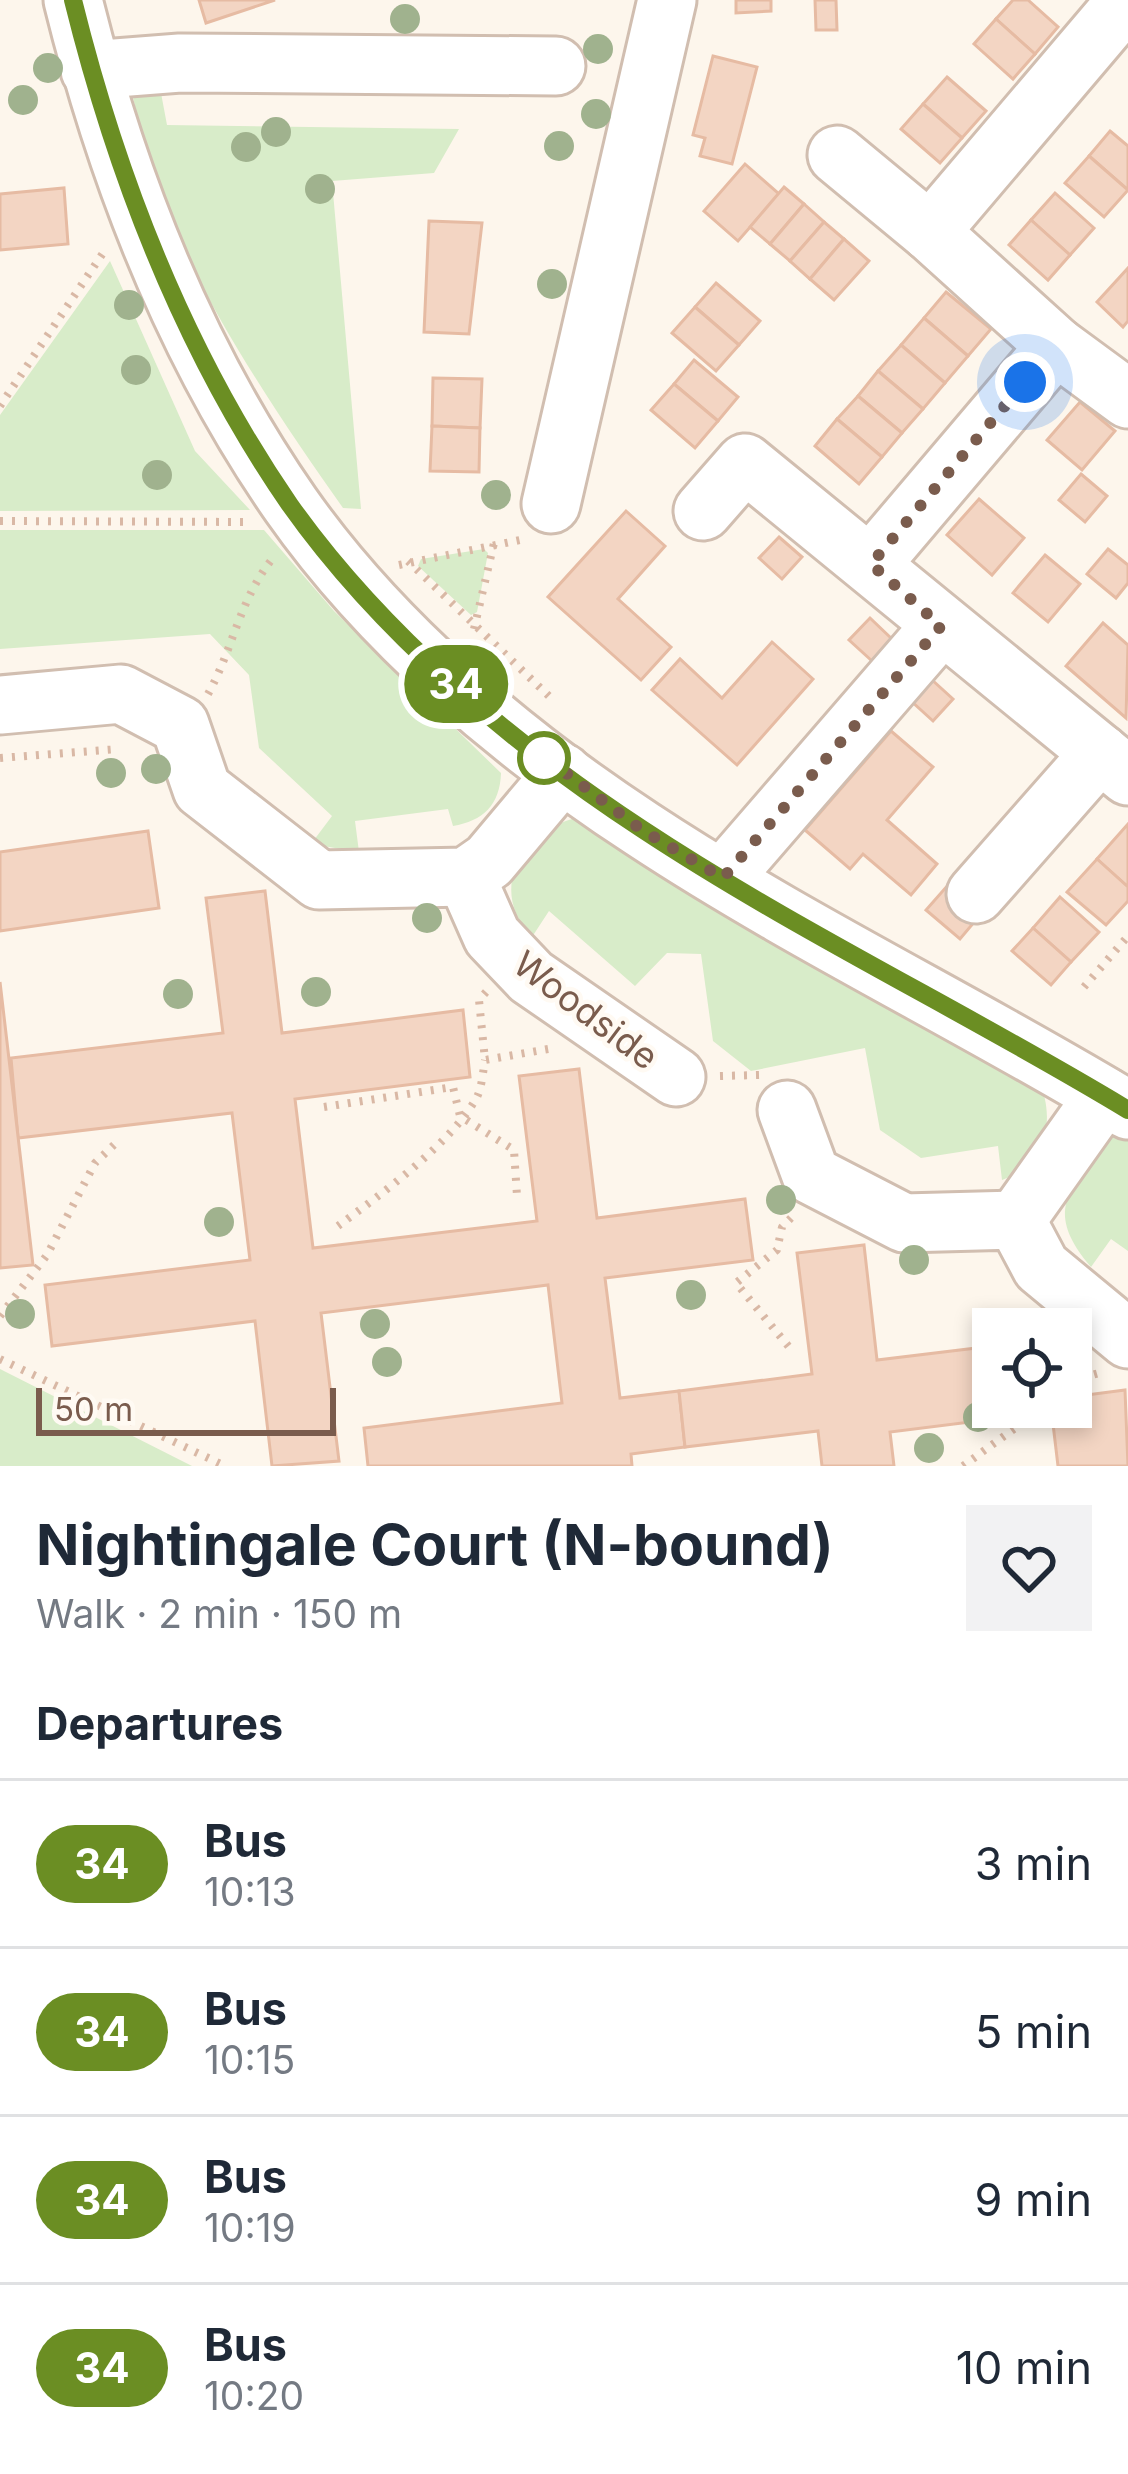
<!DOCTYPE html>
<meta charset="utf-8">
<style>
body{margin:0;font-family:Inter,sans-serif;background:#f2f2f3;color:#1f2937;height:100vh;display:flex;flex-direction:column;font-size:45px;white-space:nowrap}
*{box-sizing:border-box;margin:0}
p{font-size:39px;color:#747a83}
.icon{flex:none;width:66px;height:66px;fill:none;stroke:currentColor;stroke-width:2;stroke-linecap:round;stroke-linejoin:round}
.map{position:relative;height:1466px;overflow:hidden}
.sheet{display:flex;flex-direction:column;background:#fff;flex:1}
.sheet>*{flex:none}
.badge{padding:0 24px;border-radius:39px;font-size:42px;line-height:78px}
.controls{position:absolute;left:972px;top:1308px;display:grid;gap:24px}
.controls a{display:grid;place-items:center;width:120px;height:120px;border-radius:0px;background:#fff;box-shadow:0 6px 18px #0003;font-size:60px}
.scale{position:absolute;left:36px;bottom:30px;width:300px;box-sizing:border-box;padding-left:12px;border:6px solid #7a5c4d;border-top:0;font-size:33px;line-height:42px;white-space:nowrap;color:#7a5c4d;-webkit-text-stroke:9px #fffaf3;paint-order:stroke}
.you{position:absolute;width:60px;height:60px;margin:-30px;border:9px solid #fff;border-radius:50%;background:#1a73e8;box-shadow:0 0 0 18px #1a73e833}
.map>.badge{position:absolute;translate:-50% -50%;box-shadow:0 0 0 6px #fff}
h2{padding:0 36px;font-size:45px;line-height:108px}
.round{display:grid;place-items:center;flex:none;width:126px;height:126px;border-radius:0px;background:#f2f2f3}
.summary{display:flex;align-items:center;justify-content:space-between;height:204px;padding:0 36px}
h1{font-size:57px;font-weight:700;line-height:90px}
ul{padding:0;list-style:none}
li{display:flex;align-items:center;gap:36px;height:168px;padding:0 36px;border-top:3px solid #e0e1e3}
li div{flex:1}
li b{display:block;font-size:45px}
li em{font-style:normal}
li .badge{min-width:132px;font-weight:700;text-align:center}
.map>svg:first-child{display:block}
.green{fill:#d8ecc9}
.building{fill:#f3d5c3;stroke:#e6bba3;stroke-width:3}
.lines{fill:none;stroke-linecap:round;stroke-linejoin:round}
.minor-casing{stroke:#d1beb0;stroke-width:63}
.path{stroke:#d9b8a5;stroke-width:8;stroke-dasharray:3 9;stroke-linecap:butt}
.minor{stroke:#fff;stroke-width:57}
.tree{fill:#a0b28e}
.line-casing{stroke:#fff;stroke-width:27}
.line{stroke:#6b8e23;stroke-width:18}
.walk{stroke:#7a5c4d;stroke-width:12;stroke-dasharray:0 21.6}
.stop-dot{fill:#fff;stroke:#6b8e23;stroke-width:6}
.labels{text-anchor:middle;stroke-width:9;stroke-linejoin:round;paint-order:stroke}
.street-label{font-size:36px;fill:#7a5c4d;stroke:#fffaf3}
</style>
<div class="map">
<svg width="1128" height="1466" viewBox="0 0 1128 1466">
<rect width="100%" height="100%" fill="#fdf6ec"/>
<!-- green -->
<g class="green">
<path d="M158,77L167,125L459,129L434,173L332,181L361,509L343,508C275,412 187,281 151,169C141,140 136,109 129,79Z"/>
<polygon points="110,261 195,451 250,510 0,511 0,415"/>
<path d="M0,530H264L334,611L501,773C500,805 483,821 453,826L448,809L355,821L359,852L311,844L332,816L259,748L249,675L210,634L0,649Z"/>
<polygon points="484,549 488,553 477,612 471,615 418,566 421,559"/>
<path d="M579,817L1038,1079C1057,1119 1046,1165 1002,1180L998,1146L921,1158L880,1130L865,1048L751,1071L713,1041L701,954L667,953L635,986L549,911L532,937C486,889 523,830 579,817Z"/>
<path d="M1128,1131V1251L1111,1239L1091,1267C1044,1211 1069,1193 1102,1138Z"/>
<polygon points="0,1369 192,1466 0,1466"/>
</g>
<!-- building -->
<g class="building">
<polygon points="199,0 275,0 206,23"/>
<polygon points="736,0 771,0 771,11 736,13"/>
<polygon points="815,0 836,0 837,30 816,30"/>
<polygon points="1013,0 1028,0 1058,27 1035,54 996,19"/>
<polygon points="996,19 1035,54 1013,79 974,44"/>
<polygon points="713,56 757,67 732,164 700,156 705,138 693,135"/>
<polygon points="947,77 986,111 962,138 923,104"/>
<polygon points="923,104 962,138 940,163 901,129"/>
<polygon points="1110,131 1128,146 1128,190 1089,156"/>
<polygon points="1089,156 1128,190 1104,217 1065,183"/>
<polygon points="745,164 779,194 738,241 704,211"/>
<polygon points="784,187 804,204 770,244 750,227"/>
<polygon points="64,188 68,244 0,250 0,194"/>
<polygon points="1055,193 1094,228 1070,255 1031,220"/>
<polygon points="804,204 824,222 790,261 770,244"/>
<polygon points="1031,220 1070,255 1048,280 1009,245"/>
<polygon points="429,221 482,223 469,334 424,332"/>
<polygon points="824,222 844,239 810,279 790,261"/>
<polygon points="844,239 869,261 834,300 810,279"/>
<polygon points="1128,268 1128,321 1123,327 1097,302"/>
<polygon points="716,283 760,321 739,345 695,307"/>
<polygon points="946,292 991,329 968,356 924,318"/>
<polygon points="695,307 739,345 716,371 672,333"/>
<polygon points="924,318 968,356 945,383 901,345"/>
<polygon points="901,345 945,383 923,409 878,371"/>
<polygon points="694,360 738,397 718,421 674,384"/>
<polygon points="878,371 923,409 902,433 858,396"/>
<polygon points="433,378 482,379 480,428 432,426"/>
<polygon points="674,384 718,421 695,448 651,410"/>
<polygon points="858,396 902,433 882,457 837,419"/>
<polygon points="1080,402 1115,431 1082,470 1047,440"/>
<polygon points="837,419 882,457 859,484 815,446"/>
<polygon points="432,426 480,428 479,472 430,471"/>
<polygon points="1081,474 1107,496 1085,522 1059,500"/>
<polygon points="979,499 1024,538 992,575 947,535"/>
<polygon points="626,511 665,546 618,599 671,647 641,680 548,597"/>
<polygon points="779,537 802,557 782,579 759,558"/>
<polygon points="1108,549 1128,565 1128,583 1116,598 1087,574"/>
<polygon points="1045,555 1080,584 1048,622 1013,593"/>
<polygon points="870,618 892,639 872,661 849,640"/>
<polygon points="1103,623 1128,645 1126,718 1066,666"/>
<polygon points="772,642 813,679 737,765 652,690 680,659 722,698"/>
<polygon points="931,679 953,699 933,721 910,700"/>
<polygon points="891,731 933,767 887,820 937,864 911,895 863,854 850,869 805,830"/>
<polygon points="1128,824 1128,887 1097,859"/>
<polygon points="148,831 159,908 0,931 0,852"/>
<polygon points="1097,859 1128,887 1128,901 1106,925 1067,892"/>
<polygon points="948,885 981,914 960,939 926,910"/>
<polygon points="265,891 282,1033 463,1010 470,1077 295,1099 313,1248 537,1221 519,1076 579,1069 597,1218 745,1199 753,1260 605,1278 620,1398 679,1391 685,1447 631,1454 632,1466 368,1466 364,1428 562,1403 548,1285 321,1313 339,1461 272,1466 255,1321 52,1346 45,1285 250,1260 232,1113 18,1138 11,1058 223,1033 206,898"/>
<polygon points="1060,897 1099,932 1071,962 1033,928"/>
<polygon points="1033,928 1071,962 1051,985 1012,951"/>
<polygon points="0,982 33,1265 0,1268"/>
<polygon points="864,1245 877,1360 993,1346 993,1407 1034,1407 1035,1414 890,1432 894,1466 822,1466 818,1431 685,1447 679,1391 812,1374 797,1253"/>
<polygon points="1125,1390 1128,1466 1058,1466 1051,1407 1071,1407 1071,1397"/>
</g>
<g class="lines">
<!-- minor casing -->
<g class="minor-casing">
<g id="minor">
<path d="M73,0C117,178 185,353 291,505C380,632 512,744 642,829C798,932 968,1013 1128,1110"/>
<polyline points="1127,0 930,232 1056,346 1128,399"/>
<polyline points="90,70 180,63 556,66"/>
<polyline points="837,155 930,232"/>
<polyline points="551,504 667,0"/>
<polyline points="703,511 745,463 1128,776"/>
<polyline points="871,564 1056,346"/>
<polyline points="0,705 121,694 180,725 202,789 319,880 466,877 489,861 563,773"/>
<polyline points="466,877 492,936 531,977 676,1077"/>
<polyline points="723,878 941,626"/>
<polyline points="976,894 1100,753"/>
<polyline points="787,1110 811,1175 904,1223 1016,1220 1041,1267 1128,1339"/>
<polyline points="1016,1220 1104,1096"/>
</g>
</g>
<!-- path -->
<g class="path">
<polyline points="0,406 103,253"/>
<polyline points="0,521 248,522"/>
<polyline points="408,561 553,700"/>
<polyline points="399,565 525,539"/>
<polyline points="474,629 494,543"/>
<path d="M208,694C233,649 240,598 273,558"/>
<polyline points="0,758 119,749"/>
<polyline points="1084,987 1128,936"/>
<polyline points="486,992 479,1000 485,1060 554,1048"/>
<polyline points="720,1076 759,1075"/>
<polyline points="324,1107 453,1087 460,1116 514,1150 517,1196"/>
<polyline points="791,1218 782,1227 777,1250 736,1283 794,1353"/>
<path d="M338,1226C380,1195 452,1143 477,1097C482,1087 483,1071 485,1060"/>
<polyline points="0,1316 47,1255 95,1163 117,1142"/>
<polyline points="0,1359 225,1466"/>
<polyline points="1071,1381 1099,1373"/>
<polyline points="963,1466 1044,1407"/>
</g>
<!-- minor -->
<use href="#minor" class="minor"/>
</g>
<!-- trees -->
<g class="tree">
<circle cx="405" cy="19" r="15"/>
<circle cx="598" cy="49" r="15"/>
<circle cx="48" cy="68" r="15"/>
<circle cx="23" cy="100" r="15"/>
<circle cx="596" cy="114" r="15"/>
<circle cx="276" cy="132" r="15"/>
<circle cx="559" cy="146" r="15"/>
<circle cx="246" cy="147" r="15"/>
<circle cx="320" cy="189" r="15"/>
<circle cx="552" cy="284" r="15"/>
<circle cx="129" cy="305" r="15"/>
<circle cx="136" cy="370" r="15"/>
<circle cx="157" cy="475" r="15"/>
<circle cx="496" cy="495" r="15"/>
<circle cx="156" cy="769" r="15"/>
<circle cx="111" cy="773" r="15"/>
<circle cx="427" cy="918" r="15"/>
<circle cx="316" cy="992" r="15"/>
<circle cx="178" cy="994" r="15"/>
<circle cx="781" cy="1200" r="15"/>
<circle cx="219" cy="1222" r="15"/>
<circle cx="914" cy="1260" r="15"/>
<circle cx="691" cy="1295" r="15"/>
<circle cx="20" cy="1314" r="15"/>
<circle cx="375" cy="1324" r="15"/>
<circle cx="387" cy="1362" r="15"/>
<circle cx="978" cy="1417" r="15"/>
<circle cx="929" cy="1448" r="15"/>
</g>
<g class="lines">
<!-- line casing -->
<g class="line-casing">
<path id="line" d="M73,0C117,178 185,353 290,505C380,632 512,744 642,829C798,932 968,1013 1128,1110"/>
</g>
<!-- line -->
<use href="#line" class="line"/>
<!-- walk -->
<polyline class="walk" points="544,758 530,746 642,830 723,878 941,626 871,564 1025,382"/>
</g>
<!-- markers -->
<circle class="stop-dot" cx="544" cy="758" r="24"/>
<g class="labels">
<!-- street labels -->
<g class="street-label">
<text transform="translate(586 1010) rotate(37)" y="13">Woodside</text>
</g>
</g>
</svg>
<div class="controls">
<a><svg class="icon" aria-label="locate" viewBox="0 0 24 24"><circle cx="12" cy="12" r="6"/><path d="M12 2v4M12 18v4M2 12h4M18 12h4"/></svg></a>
</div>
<div class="scale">50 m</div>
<div class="you" style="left:1025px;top:382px"></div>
<b class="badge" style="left:456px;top:684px;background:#6b8e23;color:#fff">34</b>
</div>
<section class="sheet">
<div class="summary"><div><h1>Nightingale Court (N-bound)</h1><p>Walk · 2 min · 150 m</p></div><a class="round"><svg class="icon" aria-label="heart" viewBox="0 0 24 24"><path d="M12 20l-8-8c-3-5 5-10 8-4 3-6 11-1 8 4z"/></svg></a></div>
<h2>Departures</h2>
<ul>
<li><span class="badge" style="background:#6b8e23;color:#fff">34</span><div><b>Bus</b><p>10:13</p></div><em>3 min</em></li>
<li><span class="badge" style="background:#6b8e23;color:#fff">34</span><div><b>Bus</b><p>10:15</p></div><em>5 min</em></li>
<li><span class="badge" style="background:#6b8e23;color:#fff">34</span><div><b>Bus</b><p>10:19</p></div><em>9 min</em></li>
<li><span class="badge" style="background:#6b8e23;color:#fff">34</span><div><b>Bus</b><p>10:20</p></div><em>10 min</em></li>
</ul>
</section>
